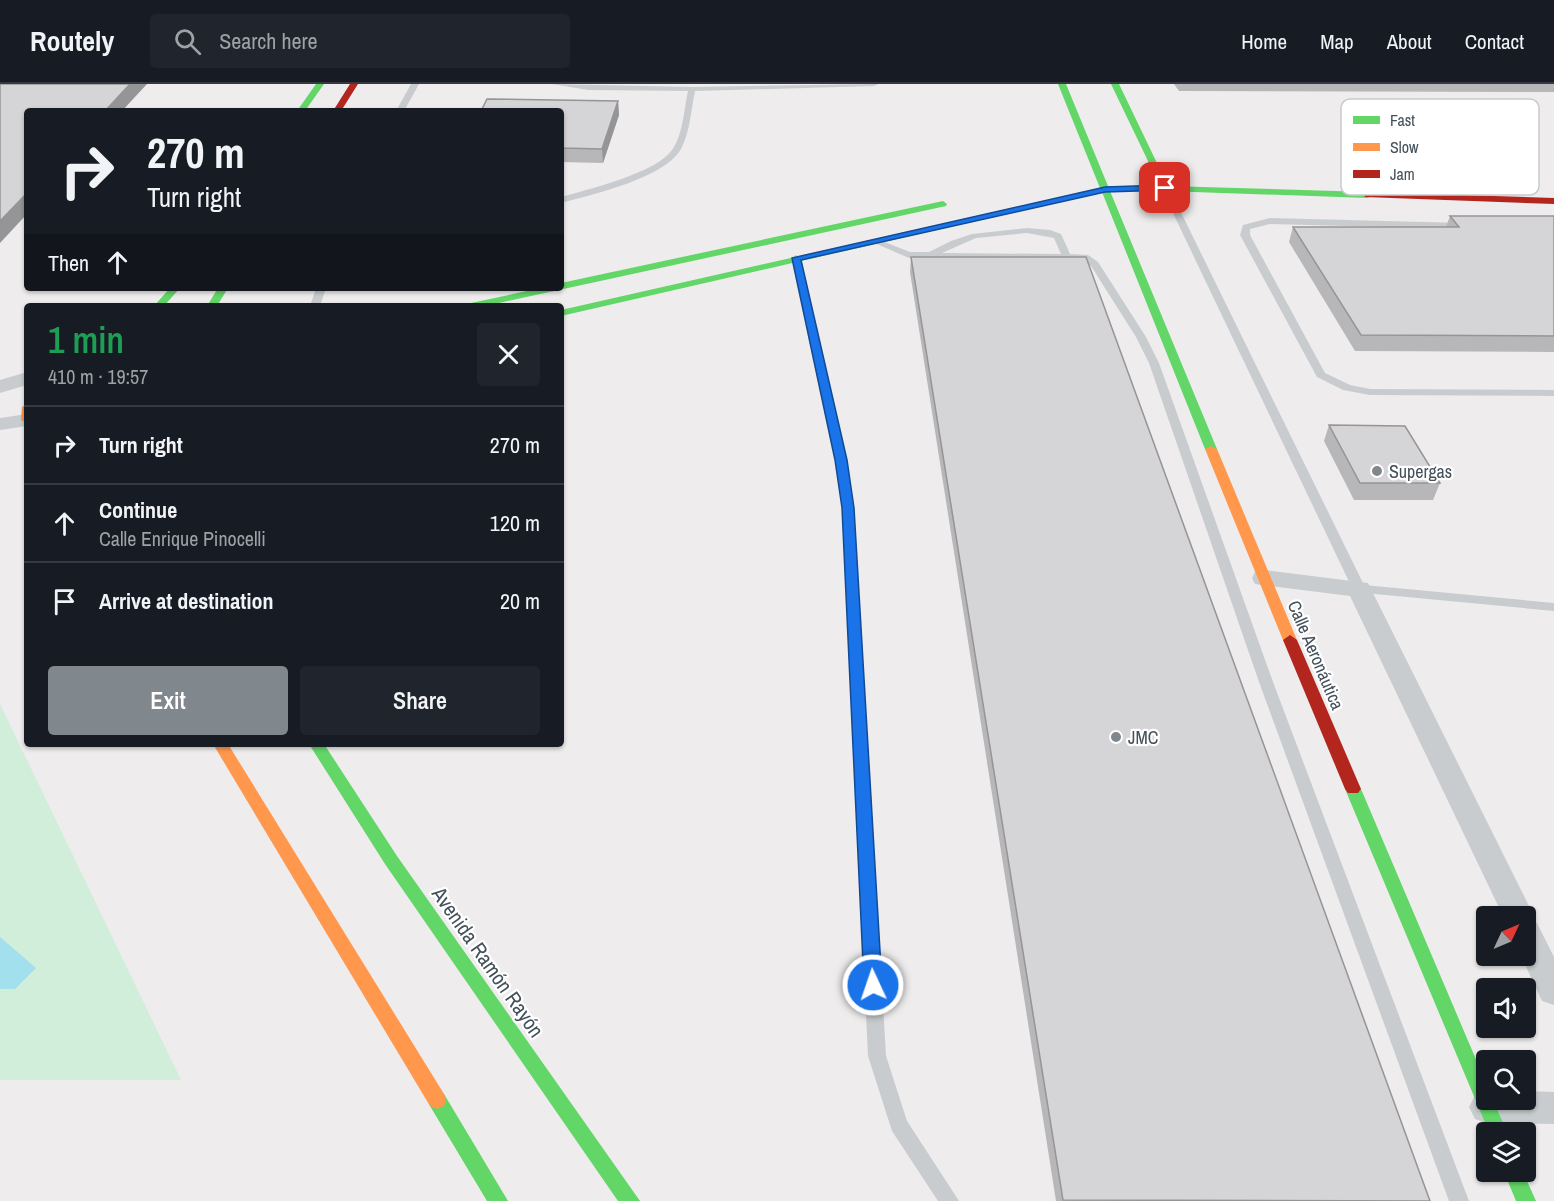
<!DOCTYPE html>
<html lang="en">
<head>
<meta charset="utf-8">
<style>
	:root { --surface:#171b24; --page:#20242c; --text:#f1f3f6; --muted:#9ea1a6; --line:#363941; --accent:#80878d }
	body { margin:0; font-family:"Archivo Narrow",sans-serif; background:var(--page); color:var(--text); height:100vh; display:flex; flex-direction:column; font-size:22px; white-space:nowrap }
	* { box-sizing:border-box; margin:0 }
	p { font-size:20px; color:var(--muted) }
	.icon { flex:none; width:33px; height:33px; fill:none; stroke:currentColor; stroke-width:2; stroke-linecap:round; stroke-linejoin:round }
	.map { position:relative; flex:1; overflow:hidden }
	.panel { position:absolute; left:24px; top:219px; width:540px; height:444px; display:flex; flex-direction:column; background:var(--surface); border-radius:6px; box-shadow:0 2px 4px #0004 }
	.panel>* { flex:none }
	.hud { position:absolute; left:24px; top:24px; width:540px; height:183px; border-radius:6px; box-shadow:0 2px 4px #0004; background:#171b24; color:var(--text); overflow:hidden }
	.needle { width:39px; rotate:46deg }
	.fabs { position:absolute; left:1476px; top:822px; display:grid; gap:12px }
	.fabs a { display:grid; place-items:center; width:60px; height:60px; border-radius:6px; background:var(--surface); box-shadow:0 2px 4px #0004; font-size:30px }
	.pin { position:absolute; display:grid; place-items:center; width:51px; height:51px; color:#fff; margin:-26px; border-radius:12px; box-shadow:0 3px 9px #0006 }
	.me { position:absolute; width:66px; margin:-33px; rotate:357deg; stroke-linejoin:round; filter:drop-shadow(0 0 4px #0008) }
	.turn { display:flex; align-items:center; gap:21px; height:126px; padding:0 24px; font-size:27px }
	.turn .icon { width:78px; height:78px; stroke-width:2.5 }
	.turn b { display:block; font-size:42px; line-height:51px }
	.then { display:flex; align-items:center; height:57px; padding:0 24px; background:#0003; gap:12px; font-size:22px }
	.round { display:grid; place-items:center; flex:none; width:63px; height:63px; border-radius:6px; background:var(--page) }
	.headline { display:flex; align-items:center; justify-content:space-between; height:102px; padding:0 24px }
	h1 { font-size:36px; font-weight:600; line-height:45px; color:#1e9e55 }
	.action { display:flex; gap:12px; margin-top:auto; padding:12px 24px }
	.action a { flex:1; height:69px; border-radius:6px; background:var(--accent); color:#fff; font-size:24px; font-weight:600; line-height:69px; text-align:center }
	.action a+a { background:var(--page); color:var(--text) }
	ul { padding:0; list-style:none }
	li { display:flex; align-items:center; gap:18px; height:78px; padding:0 24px; border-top:2px solid var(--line) }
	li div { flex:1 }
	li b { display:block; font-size:22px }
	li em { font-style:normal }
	header { display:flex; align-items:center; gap:36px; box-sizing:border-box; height:84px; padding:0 30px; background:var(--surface); border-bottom:2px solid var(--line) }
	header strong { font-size:28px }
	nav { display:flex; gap:33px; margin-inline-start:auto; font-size:21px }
	.search { width:420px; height:54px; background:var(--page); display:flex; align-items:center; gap:15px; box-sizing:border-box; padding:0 21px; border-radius:6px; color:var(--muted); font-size:22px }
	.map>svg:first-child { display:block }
	.green { fill:#d0eeda }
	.water { fill:#a2e0ee }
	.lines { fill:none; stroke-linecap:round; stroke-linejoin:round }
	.lane { fill:#c9ccce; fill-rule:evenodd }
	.street { fill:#c9ccce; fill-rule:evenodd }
	.fast { fill:#63d668; fill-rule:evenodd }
	.slow { fill:#ff974d; fill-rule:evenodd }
	.jam { fill:#b3261e; fill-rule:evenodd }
	.wall { fill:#b7b6b9 }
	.shaded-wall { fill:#959496 }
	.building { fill:#d5d4d7; stroke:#959496; stroke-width:1.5 }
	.route { fill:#1a73e8; stroke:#114b97; stroke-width:1.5 }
	.poi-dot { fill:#80878d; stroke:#fff; stroke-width:2 }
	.labels { text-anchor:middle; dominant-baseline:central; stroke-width:4.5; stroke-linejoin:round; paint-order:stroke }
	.poi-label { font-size:18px; fill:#44505a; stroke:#fff; text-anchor:start }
	.street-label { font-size:18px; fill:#44505a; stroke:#fff }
	.near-street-label { font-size:21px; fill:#44505a; stroke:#fff }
	.key { fill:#fff; stroke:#c7cace; stroke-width:1.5 }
	.key-label { font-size:16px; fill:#44505a }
</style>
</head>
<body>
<header>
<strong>Routely</strong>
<div class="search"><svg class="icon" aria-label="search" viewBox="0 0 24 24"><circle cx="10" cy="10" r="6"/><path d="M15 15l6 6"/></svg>Search here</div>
<nav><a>Home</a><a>Map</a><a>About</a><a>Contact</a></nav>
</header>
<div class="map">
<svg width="1554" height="1117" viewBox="0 0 1554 1117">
	<rect width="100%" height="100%" fill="#eeeced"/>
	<path class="green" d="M0,620L181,996H0Z"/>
	<path class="water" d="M0,853L36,884L15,905H0Z"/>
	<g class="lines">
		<path class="lane" d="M411,0H419L404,27H396Z
			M552,0L692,3L878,0L874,2L695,7C691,26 690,48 681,65C665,94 591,111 561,119V113C589,105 656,89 672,66C683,51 684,25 688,7L588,6Z
			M1165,101L1169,104L1364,501L1554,519V527L1354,508L1161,104Z
			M1270,134L1463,139L1467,142L1463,145L1270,140L1250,145V151L1325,289L1350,301L1370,305L1554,306V312L1370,311L1343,306L1317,293L1240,151L1243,141Z
			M1027,144L1050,146L1061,150L1070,170L1088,171L1098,178L1146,253L1159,279L1273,598L1469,1117H1449L1259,598L1149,279L1136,253L1091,182L1083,176L909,174L872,158L877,155L910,168H929L951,157L972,150ZM1027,149L1054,154L1061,170L942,169L976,154Z
			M796,171L801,174L847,376L854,424L886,972L907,1037L959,1117H938L892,1047L868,972L842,424L835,376L791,174Z
			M316,204H326L320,222H310Z"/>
		<path class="street" d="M27,288V301L0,309V296Z
			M27,330V342L0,346V334Z
			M1264,486L1368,499L1534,832L1531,837L1537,839L1554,873V921L1542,917L1521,872H1526V832H1503L1350,512L1255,500L1252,494L1255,488Z
			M1486,1007V1016H1526V1007L1554,1008V1040L1487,1039L1475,1035L1469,1023L1475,1011Z"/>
		<path class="fast" d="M316,0H324L305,27H297Z
			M1058,0H1066L1108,102H1160L1111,0H1119L1168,102L1368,108L1372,111L1368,114L1165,107H1110L1217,365L1215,367H1207L1205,365L1102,108L561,232V226L1100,104Z
			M943,117L947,120L946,122L485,222H466L471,219L541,204H561V199Z
			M170,204H180L164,222H154Z
			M218,204H228L217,222H207Z
			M309,660H324L397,772L640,1117H618L385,780Z
			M1353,699L1358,701L1361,705L1486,999V1016H1493L1507,1048H1489L1345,705L1348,701Z
			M437,1007L444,1010L508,1117H487L430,1022L428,1016L430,1010Z
			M1504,1088H1523L1536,1117H1516Z"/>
		<path class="slow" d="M27,320V339L21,336L22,323Z
			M1211,362L1217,365L1297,556L1295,559H1285L1283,556L1205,365Z
			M213,660H228L444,1010L446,1016L444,1022L437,1025L430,1022Z"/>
		<path class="jam" d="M350,0H358L341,27H333Z
			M1368,108L1554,114V120L1365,113L1364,111Z
			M1290,551L1297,556L1361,705L1358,709H1348L1345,705L1283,556Z"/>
	</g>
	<path class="wall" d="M1174,0H1554V8L1179,7Z
		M618,17L619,31L603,79L561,78V27Z
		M1450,132H1554V268L1355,267L1289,158L1293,143H1446Z
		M911,173L1430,1117H1056L910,188Z
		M1329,341L1440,399L1433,416H1354L1324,357Z"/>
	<path class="shaded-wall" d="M130,0H147L122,27H105Z
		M618,17L619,31L603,79L602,65Z
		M27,109V130L0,159V137Z"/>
	<path class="building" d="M0,0H130L105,27H27V109L0,137Z
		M487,15L618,17L602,65L561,64V27H481Z
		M1450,132H1554V252L1361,251L1293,143H1459Z
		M911,173H1086L1430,1117L1063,1116Z
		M1329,341L1405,342L1440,399H1360Z"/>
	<path class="route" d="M1165,101L1168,106L1105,108L801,176L847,376L854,424L882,901L879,906L873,908L867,906L864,901L842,424L835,376L792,174L1105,103Z"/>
	<g class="poi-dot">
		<circle cx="1377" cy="387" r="6"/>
		<circle cx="1116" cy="653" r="6"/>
	</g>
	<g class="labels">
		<g class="poi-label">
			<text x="1389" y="387">Supergas</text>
			<text x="1128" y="653">JMC</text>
		</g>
		<g class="street-label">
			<text transform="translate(1316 571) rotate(67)">Calle Aeronáutica</text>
		</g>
		<g class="near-street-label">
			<text transform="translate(488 878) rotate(55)">Avenida Ramón Rayón</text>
		</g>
	</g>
	<rect x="1341" y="15" width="198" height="96" rx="9" class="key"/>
	<rect x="1353" y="32" width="27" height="8" fill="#63d668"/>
	<rect x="1353" y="59" width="27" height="8" fill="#ff974d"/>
	<rect x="1353" y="86" width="27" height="8" fill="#b3261e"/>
	<g class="key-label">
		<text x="1390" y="42">Fast</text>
		<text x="1390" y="69">Slow</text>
		<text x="1390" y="96">Jam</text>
	</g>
</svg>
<div class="fabs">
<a><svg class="needle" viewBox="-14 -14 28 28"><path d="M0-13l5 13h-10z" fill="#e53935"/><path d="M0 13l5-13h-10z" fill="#9ea1a6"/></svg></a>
<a><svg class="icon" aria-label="sound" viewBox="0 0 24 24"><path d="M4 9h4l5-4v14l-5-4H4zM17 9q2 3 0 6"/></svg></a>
<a><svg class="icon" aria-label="search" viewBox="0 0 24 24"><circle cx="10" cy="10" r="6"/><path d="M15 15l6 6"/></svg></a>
<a><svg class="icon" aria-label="layers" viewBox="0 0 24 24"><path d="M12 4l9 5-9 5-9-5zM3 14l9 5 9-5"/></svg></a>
</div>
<div class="pin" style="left:1165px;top:104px;background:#d93025"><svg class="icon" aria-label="arrive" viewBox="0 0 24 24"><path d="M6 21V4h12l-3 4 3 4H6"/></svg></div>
<svg class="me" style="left:873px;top:901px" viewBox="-20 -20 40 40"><circle r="17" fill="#1a73e8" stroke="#fff" stroke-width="3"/><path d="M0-11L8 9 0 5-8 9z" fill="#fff"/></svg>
<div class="hud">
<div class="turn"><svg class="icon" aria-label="right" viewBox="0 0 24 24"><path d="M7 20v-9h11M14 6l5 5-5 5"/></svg><div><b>270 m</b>Turn right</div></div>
<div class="then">Then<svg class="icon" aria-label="ahead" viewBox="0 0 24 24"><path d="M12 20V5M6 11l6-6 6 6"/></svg></div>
</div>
<section class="panel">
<div class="headline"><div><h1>1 min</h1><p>410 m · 19:57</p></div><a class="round"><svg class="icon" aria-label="close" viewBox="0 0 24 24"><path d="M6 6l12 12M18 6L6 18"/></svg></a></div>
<ul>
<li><svg class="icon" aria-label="right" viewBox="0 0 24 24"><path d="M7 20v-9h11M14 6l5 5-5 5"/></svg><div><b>Turn right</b></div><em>270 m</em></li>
<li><svg class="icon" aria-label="ahead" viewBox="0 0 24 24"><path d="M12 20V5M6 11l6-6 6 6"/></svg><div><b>Continue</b><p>Calle Enrique Pinocelli</p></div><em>120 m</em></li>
<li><svg class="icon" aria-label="arrive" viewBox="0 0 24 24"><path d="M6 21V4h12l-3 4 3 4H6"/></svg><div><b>Arrive at destination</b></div><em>20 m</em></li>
</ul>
<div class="action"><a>Exit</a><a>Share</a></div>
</section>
</div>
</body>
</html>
